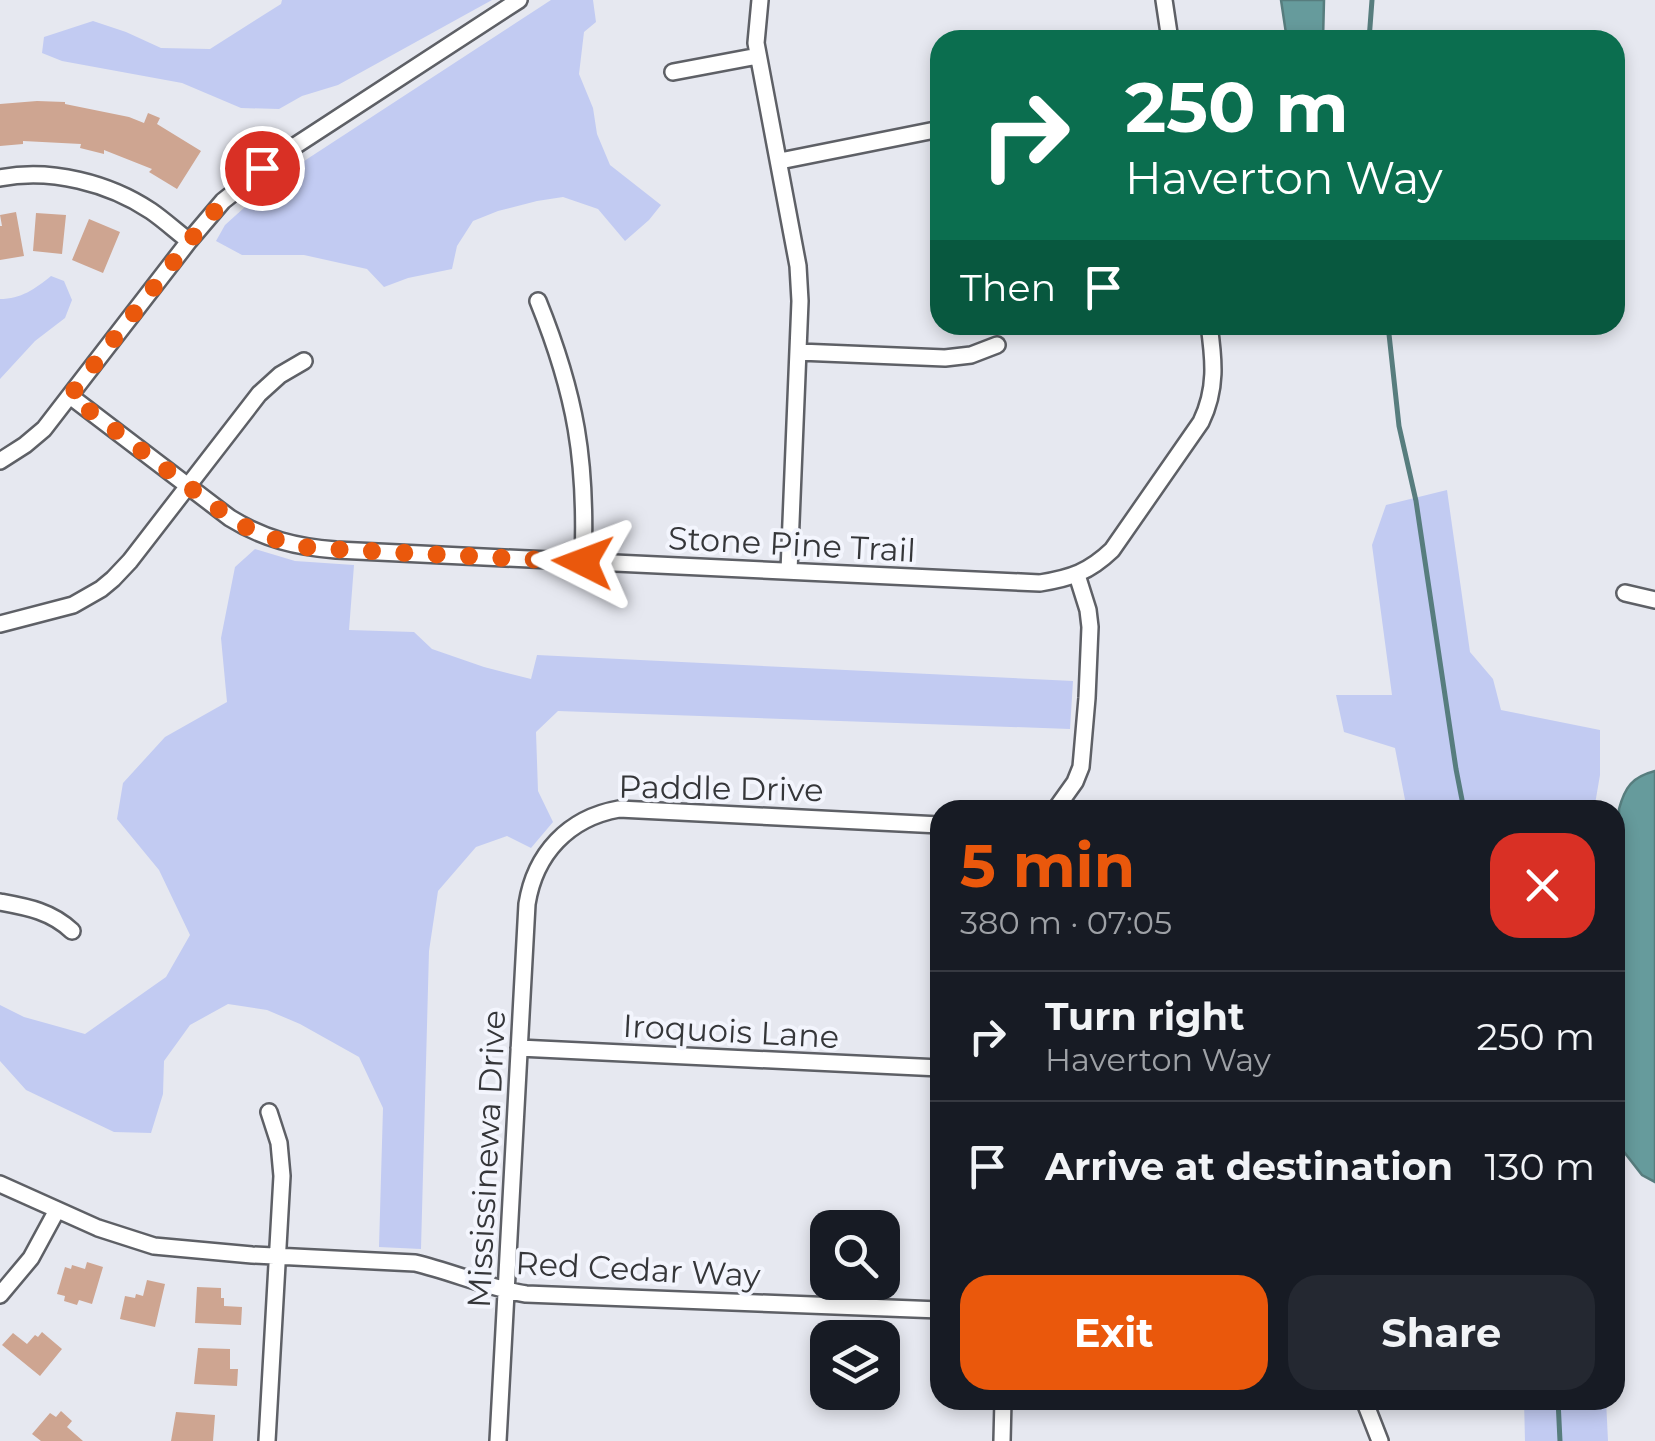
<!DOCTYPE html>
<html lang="en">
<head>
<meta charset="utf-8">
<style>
	:root { --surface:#171b24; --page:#242831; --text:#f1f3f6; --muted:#9ea1a6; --line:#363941; --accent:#ea580c }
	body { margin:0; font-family:Montserrat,sans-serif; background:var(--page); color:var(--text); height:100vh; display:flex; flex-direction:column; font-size:38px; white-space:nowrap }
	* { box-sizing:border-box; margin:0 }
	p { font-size:32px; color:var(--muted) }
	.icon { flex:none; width:55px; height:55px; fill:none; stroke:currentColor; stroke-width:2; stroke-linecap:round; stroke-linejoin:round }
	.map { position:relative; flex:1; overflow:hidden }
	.sheet { position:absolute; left:930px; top:800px; width:695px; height:610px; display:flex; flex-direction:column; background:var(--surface); border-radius:30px; box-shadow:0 5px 15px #0003 }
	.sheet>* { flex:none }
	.top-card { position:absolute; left:930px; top:30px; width:695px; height:305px; border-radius:30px; box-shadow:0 5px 15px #0003; background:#0b6e4f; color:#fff; overflow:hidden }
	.controls { position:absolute; left:810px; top:1210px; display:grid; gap:20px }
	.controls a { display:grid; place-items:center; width:90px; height:90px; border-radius:20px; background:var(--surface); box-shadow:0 5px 15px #0003; font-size:50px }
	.pin { position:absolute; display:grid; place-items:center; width:85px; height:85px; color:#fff; margin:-42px; border:5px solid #fff; border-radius:50%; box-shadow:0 2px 10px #0007 }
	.me { position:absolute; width:110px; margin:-55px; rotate:273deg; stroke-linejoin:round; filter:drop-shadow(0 0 8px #0008) }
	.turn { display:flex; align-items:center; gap:35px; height:210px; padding:0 30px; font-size:45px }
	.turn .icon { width:130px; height:130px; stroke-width:2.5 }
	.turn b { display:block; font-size:70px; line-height:85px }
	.then { display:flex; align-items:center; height:95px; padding:0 30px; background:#0003; gap:20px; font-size:38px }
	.round { display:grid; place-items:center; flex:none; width:105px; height:105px; border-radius:30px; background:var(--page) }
	.summary { display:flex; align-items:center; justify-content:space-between; height:170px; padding:0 30px }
	h1 { font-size:60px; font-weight:700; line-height:75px; color:var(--accent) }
	.action { display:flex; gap:20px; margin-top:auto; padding:20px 30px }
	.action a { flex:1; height:115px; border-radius:30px; background:var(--accent); color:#fff; font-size:40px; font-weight:700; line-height:115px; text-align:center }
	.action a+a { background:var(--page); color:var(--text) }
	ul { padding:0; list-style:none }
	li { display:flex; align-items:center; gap:30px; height:130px; padding:0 30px; border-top:2px solid var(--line) }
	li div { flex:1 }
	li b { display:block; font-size:38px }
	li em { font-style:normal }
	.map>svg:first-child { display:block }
	.green { fill:#c2cbf2 }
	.water { fill:#669b9c; stroke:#577d7e; stroke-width:2.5 }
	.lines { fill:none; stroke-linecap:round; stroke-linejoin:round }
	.stream { stroke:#577d7e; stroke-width:5 }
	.building { fill:#cea591 }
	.minor-casing { stroke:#5e6066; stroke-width:20 }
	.minor { stroke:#fff; stroke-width:15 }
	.route { stroke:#ea580c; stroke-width:18; stroke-dasharray:0 32.4 }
	.labels { text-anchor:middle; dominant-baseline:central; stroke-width:8; stroke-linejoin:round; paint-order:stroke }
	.street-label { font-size:32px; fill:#353639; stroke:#f3f5fd }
</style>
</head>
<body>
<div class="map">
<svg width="1655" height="1441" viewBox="0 0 1655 1441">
	<rect width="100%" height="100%" fill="#e6e8f0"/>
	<path class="green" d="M282,0H492L338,85L302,96L279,109L241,108L182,83L62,61L42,53L44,37L93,21L126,32L161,48L210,49L281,4Z
		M551,0H593L596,22L584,32L579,74L593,108L597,134L610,165L661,205L649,220L625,241L598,209L563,197L537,201L498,211L473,221L457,246L452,269L408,278L384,287L367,269L304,255H242L216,241L225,225L275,180Z
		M51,276L64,281L72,300L65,318L35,341L0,379V299C21,299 35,289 51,276Z
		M1447,490L1470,652L1493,679L1501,710L1600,730V775L1594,810H1407L1395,748L1344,732L1336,695H1392L1372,545L1386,505Z
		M255,549L295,561L354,565L349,630L414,632L432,649L484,667L531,679L537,655L1073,681L1070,729L558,711L536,732L538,791L553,822L531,848L507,836L476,847L438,891L429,951L421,1249L379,1247L383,1108L359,1057L300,1024L267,1010L228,1004L190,1025L164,1061L163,1094L151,1133L114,1132L26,1090L0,1061V1005L24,1017L85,1034L166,977L190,935L159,870L117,819L123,783L165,737L227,702L221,638L235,567Z
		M1524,1400H1606L1608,1441H1525Z"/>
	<path class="water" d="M1281,0H1324L1323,40H1287Z
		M1655,771V1182L1642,1175L1621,1148L1619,809C1625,787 1632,777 1655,771Z"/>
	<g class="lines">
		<path class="stream" d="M1369,40L1372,0
			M1388,325L1399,426L1416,501L1456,769L1464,810
			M1558,1400L1560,1441"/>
	</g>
	<path class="building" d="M37,101L65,102V104L129,117L144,123L148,113L160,118L157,124L201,151L177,189L149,172L152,169L104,150V154L80,148L81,144L23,141V144L0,146V104Z
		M16,212L24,256L0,260V226H2L0,215Z
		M36,213L66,215L62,254L33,251Z
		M89,219L120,232L103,273L72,260Z
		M87,1262L103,1267L92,1304L79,1300L77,1305L64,1301L65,1296L57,1294L65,1267L71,1269L72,1265L85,1269Z
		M147,1280L165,1284L155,1327L120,1319L125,1296L135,1298L136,1294L143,1296Z
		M197,1287L221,1288V1298H224V1306L242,1307L241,1325L195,1323Z
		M42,1332L62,1349L40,1376L2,1345L13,1333L27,1344L35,1335L38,1337Z
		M198,1348L230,1349V1369H238L237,1386L194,1384Z
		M61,1411L72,1421L67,1427L83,1441H41L32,1434L50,1413L56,1417Z
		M176,1412L215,1415L213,1441H171Z"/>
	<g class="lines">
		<defs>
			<path id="minor" d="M760,0L756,43L798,266L800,301L789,571
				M1164,0L1170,40
				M673,72L758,56
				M780,161L940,129
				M0,178C51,168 109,183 151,211C164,220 176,231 189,241
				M538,301C576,395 587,461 583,562
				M799,352L945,358L971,355L997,345
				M70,396L230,518C264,539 296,547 336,550L1040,583C1071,578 1089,572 1112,550L1201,422C1217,389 1214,360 1209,325
				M0,461L25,445L44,429L189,241L223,201L284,153L519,0
				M1625,593L1655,600
				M0,624L73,605L101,589L113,579L130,561L259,394L280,375L304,361
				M1055,810L1075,782L1081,767L1087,698L1090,627L1088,610L1077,575
				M0,902C27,907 51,911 72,931
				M519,1048L940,1068
				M0,1184L98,1228L154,1246L252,1255L415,1263C453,1272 488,1288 526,1294L940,1310
				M0,1295L31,1258L57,1210
				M1364,1400L1380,1441
				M267,1441L282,1176L279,1143L269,1112
				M498,1441L527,904C535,854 568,818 619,809L940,825
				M1002,1441L1003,1400"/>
		</defs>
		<use href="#minor" class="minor-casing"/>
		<use href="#minor" class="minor"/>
	</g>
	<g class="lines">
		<path class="route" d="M262,168L224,201L203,224L70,396L230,518C256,534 281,543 312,548L583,562"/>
	</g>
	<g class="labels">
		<g class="street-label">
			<text transform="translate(792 544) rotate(3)">Stone Pine Trail</text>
			<text transform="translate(721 788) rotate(1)">Paddle Drive</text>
			<text transform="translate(731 1031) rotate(3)">Iroquois Lane</text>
			<text transform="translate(486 1159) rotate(-87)">Mississinewa Drive</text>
			<text transform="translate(638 1269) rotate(3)">Red Cedar Way</text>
		</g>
	</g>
</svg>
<div class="controls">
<a><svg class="icon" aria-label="search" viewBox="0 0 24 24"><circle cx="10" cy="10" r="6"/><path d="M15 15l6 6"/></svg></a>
<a><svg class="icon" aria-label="layers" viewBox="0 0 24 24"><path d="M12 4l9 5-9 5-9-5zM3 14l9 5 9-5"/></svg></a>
</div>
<div class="pin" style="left:262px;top:168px;background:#d93025"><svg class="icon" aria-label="arrive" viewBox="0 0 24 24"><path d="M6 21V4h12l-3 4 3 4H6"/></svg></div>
<svg class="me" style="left:583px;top:562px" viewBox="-20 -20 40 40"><path d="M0-17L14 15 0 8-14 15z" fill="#ea580c" stroke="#fff" stroke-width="4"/></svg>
<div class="top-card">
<div class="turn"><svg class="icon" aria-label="right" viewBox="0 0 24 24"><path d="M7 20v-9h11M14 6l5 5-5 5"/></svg><div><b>250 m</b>Haverton Way</div></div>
<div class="then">Then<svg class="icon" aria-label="arrive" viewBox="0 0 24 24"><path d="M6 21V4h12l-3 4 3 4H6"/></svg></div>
</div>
<section class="sheet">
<div class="summary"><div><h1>5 min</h1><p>380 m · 07:05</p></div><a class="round" style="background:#d93025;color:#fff"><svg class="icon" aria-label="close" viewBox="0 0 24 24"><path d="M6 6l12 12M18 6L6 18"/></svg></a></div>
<ul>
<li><svg class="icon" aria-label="right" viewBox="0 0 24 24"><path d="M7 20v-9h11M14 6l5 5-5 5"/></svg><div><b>Turn right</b><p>Haverton Way</p></div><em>250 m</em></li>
<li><svg class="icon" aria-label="arrive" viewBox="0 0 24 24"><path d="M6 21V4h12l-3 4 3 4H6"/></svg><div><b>Arrive at destination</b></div><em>130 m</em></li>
</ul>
<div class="action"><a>Exit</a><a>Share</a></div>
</section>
</div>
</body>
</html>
